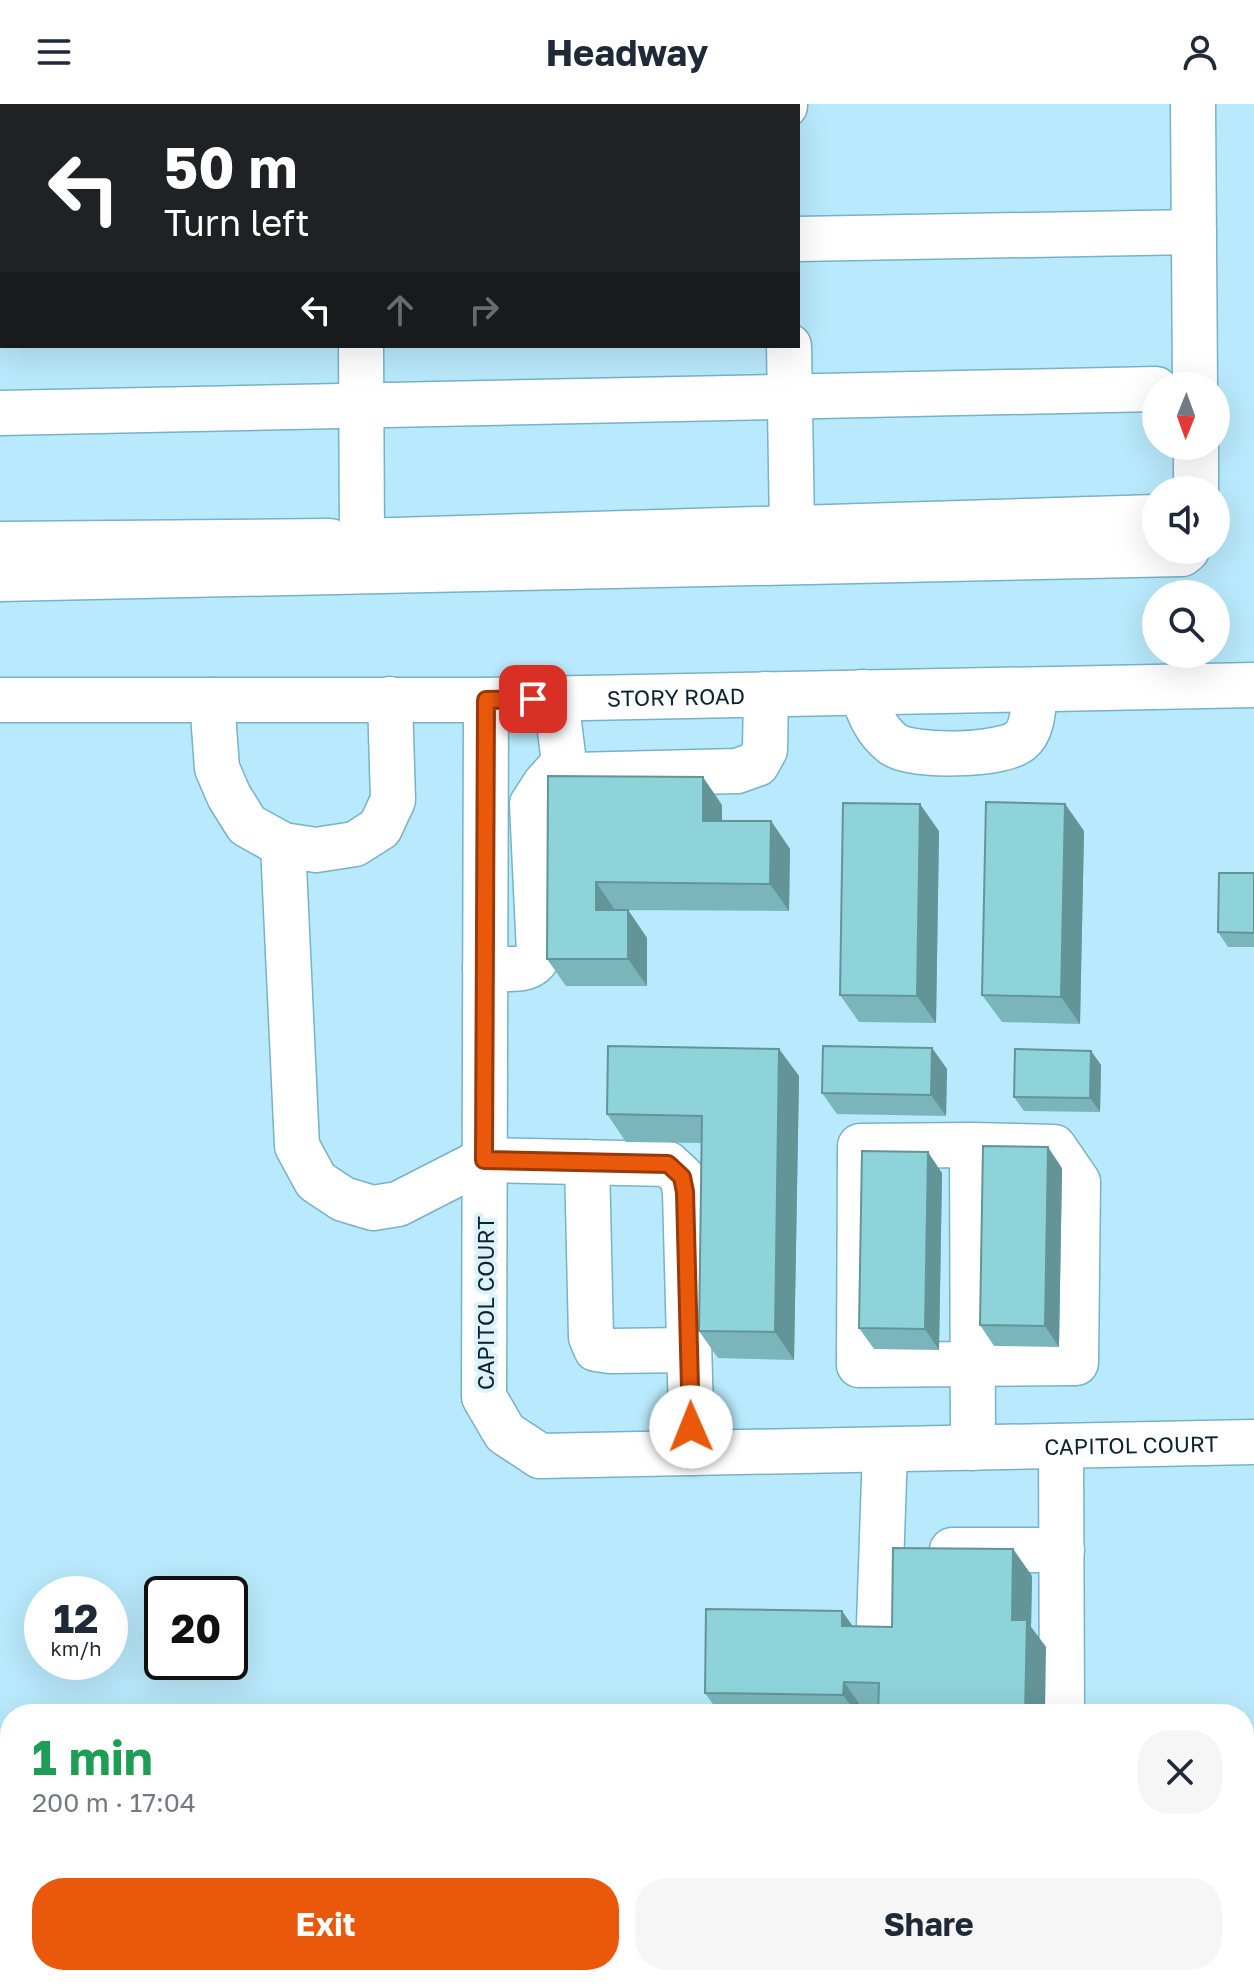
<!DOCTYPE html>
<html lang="en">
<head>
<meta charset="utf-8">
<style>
	:root { --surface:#fff; --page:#f6f6f7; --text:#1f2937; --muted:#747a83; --accent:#ea580c }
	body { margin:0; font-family:"Golos Text",sans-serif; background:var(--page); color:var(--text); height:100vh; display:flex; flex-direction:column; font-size:30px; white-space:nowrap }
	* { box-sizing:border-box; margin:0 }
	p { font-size:26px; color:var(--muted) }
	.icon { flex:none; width:44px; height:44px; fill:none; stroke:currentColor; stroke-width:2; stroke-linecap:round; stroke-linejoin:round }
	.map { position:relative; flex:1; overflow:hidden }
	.drawer { position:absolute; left:0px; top:1600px; width:1254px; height:282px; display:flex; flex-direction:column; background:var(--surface); border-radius:32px 32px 0 0; box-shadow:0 8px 32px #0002 }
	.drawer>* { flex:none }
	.top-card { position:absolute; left:0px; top:0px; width:800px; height:244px; box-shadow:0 8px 32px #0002; background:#202124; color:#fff; overflow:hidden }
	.needle { width:52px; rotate:181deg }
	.tools { position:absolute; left:1142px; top:268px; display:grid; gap:16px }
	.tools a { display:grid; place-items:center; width:88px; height:88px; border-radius:50%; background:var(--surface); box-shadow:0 8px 32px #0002; font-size:40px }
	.speed { position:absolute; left:24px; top:1472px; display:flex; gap:16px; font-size:40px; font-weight:700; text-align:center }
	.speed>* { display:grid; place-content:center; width:104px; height:104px; border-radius:50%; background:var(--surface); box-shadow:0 8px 32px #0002; line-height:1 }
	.speed small { font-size:20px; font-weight:400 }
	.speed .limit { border:4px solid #111; border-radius:12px; background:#fff; color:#111 }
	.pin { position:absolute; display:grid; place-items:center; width:68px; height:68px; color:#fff; margin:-34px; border-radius:16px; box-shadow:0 4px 12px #0006 }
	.me { position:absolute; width:88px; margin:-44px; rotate:359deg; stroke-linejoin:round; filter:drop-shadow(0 0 6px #0008) }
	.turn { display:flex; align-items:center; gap:28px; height:168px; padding:0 32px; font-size:36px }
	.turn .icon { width:104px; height:104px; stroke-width:2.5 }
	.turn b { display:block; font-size:56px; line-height:68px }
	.lanes { display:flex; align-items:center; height:76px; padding:0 32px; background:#0003; justify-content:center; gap:40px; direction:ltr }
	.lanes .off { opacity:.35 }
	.round { display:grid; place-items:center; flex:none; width:84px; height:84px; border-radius:32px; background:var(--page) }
	.head { display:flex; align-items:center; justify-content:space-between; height:136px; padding:0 32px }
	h1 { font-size:48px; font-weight:700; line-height:60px; color:#1e9e55 }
	.primary-button { display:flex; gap:16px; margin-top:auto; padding:16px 32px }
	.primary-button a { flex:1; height:92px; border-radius:32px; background:var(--accent); color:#fff; font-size:32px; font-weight:700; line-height:92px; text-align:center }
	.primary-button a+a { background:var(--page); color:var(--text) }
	header { display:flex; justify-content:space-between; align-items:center; height:104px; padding:0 32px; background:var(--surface); font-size:36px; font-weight:700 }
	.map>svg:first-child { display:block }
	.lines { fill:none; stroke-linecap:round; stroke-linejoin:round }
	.minor-casing { stroke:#77b2c8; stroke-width:47 }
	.minor { stroke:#fff; stroke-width:44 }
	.wall { fill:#7ab5bb }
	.shaded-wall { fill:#639498 }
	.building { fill:#8ed3d9; stroke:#639498; stroke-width:2 }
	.route-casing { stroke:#983908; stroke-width:20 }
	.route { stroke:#ea580c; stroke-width:14 }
	.labels { text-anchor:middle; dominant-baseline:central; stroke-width:8; stroke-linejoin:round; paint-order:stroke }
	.street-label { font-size:22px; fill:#0b242c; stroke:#dbf2fb }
</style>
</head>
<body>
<header><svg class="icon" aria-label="menu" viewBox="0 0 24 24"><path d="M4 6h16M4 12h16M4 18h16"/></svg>Headway<svg class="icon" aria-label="person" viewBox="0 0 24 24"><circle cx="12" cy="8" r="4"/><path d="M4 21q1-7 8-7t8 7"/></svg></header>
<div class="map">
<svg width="1254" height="1881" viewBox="0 0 1254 1881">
	<rect width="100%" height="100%" fill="#b9e9fc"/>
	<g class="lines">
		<defs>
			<g id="minor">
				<path d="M360,0V2"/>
				<path d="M785,0V2"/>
				<path d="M1193,0L1195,282"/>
				<path d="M798,135L1194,128"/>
				<path d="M0,148H2"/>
				<path d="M361,242L362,437L1156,413"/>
				<path d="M789,242L792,424"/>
				<path d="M0,309L1156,285"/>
				<path d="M1196,342V386"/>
				<path d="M0,440L330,437"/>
				<path d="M0,475L1182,450L1187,446"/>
				<path d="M862,588C868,608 876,627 893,640C913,654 1000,652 1020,637C1034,626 1033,602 1035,586"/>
				<path d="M556,594L564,659L574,671L737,667L757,660L765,646L766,590"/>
				<path id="s1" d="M0,596H486L1254,581"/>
				<path d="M212,596L217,664L229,692L247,721L283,741L316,746L355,740L380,724L393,696L390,595"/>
				<path id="s2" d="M486,596L484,1293L505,1329L540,1352L1254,1338"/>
				<path d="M283,741L297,1042L316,1077L343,1095L373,1104L398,1100L484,1056L668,1060L682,1073L685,1088L692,1349"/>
				<path d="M485,864C504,864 534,871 539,849L532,700L545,680L564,659"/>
				<path d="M972,1041L1054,1043L1078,1078L1076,1259L859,1261L860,1042L972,1041L973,1344"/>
				<path d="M587,1058L591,1233L596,1245L610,1247L689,1246"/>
				<path d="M1061,1342L1062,1610"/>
				<path d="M952,1446H1062"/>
				<path d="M878,1549L885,1346"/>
			</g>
		</defs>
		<use href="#minor" class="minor-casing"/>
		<use href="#minor" class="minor"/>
	</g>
	<path class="wall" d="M548,672L722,701V717H771L790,745L789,807L615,806H628L647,834V882H566L547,855Z
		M1065,700L1084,727L1080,920L1002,918L982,891Z
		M939,727L936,919L859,918L840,891Z
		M1254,769V843H1228L1218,828Z
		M932,944L947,965L946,1012L837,1010L822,989Z
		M779,945L799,972L794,1256L718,1254L699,1227L701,1039L626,1038L607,1010Z
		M1091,947L1101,961L1100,1008L1024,1007L1014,993Z
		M1062,1064L1059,1243L994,1242L980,1221Z
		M942,1069L939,1246L874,1245L859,1224Z
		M1013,1445L1032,1472L1031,1523L1046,1543L878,1606L863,1605V1610H720L705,1589L842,1507L852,1522L892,1523Z"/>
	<path class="shaded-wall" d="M703,673L722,701V744L703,717Z
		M920,700L939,727L936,919L917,892Z
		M1065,700L1084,727L1080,920L1061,893Z
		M771,717L790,745L789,807L770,780Z
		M596,778L615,806H596Z
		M628,806L647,834V882L628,855Z
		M932,944L947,965L946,1012L931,991Z
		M779,945L799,972L794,1256L775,1228Z
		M1091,947L1101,961L1100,1008L1090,994Z
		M1048,1043L1062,1064L1059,1243L1045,1222Z
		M928,1048L942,1069L939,1246L925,1225Z
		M1013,1445L1032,1472L1031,1523L1046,1543L1045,1610H1025L1012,1516Z
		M842,1507L861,1534L842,1522Z
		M844,1578L863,1605V1610H857L843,1591Z"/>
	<path class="building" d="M548,672L703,673V717H771L770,780L596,778V806H628V855H547Z
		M986,698L1065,700L1061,893L982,891Z
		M843,699L920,700L917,892L840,891Z
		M1219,769H1254V829L1218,828Z
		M608,942L779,945L775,1228L699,1227L702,1012L607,1010Z
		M823,942L932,944L931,991L822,989Z
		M1015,945L1091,947L1090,994L1014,993Z
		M983,1042L1048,1043L1045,1222L980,1221Z
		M862,1047L928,1048L925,1225L859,1224Z
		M893,1444L1013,1445L1012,1516H1027L1025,1610H878L879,1579L844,1578L843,1591L705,1589L706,1505L842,1507V1522L892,1523Z"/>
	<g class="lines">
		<defs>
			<path id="route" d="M533,595L486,596L484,1056L668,1060L682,1073L685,1088L691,1323"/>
		</defs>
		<use href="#route" class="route-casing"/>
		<use href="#route" class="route"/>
	</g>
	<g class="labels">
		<g class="street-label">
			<text stroke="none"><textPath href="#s1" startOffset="676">STORY ROAD</textPath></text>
			<text transform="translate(485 1199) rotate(-90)">CAPITOL COURT</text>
			<text stroke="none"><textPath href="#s2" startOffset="1372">CAPITOL COURT</textPath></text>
		</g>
	</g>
</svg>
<div class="tools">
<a><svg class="needle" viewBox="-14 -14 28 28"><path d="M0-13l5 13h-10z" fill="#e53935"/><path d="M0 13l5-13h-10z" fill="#747a83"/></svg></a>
<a><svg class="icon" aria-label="sound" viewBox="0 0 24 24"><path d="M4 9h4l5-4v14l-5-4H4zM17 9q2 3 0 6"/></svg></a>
<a><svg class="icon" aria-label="search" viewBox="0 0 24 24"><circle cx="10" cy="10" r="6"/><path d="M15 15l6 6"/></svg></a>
</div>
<div class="speed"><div>12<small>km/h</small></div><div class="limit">20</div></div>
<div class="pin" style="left:533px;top:595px;background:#d93025"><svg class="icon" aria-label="arrive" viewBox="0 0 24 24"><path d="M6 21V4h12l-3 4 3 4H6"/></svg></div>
<svg class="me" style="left:691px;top:1323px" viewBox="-20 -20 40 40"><circle r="19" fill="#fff"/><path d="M0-13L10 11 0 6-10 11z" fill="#ea580c"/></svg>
<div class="top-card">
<div class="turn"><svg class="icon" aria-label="left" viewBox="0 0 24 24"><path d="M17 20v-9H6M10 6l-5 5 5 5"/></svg><div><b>50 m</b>Turn left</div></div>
<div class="lanes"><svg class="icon" aria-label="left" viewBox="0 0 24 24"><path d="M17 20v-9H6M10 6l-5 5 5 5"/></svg><svg class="icon off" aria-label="ahead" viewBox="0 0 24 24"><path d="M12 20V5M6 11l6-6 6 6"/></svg><svg class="icon off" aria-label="right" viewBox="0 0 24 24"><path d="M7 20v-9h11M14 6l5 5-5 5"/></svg></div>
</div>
<section class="drawer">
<div class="head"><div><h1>1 min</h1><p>200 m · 17:04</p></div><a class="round"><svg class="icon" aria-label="close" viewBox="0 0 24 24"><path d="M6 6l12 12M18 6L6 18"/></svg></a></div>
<div class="primary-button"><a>Exit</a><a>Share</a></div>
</section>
</div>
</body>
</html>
